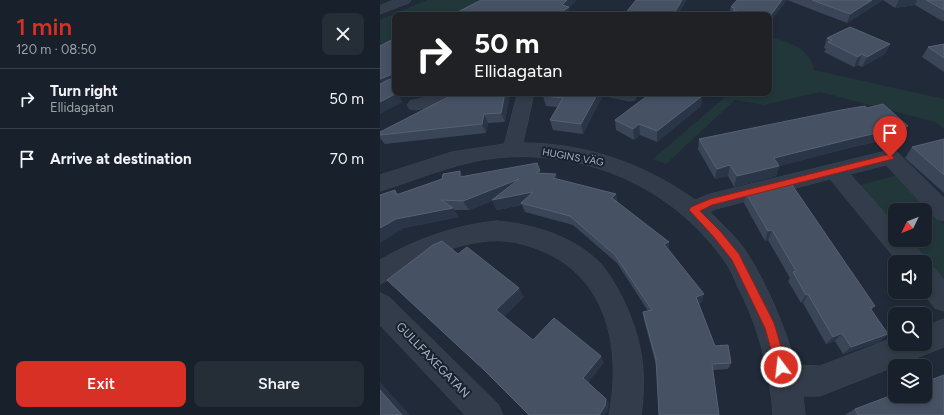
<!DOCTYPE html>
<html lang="en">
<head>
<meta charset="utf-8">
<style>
	:root { --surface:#18202b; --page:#252d37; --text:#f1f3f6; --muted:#9fa3a9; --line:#363e47; --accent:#d93025 }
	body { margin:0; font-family:Figtree,sans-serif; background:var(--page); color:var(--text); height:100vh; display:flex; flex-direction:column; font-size:15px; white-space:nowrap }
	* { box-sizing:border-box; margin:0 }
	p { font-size:13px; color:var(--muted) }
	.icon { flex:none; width:22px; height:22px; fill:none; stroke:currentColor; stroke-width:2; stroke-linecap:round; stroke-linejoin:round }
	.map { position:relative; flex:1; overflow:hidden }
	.drawer { display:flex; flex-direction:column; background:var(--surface); width:380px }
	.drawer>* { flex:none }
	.hud { position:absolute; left:12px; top:12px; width:380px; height:84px; border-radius:8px; box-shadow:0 2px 6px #0003,0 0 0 1px var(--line); background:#202124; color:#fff; overflow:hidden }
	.needle { width:26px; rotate:227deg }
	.tools { position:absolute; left:508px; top:203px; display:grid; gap:8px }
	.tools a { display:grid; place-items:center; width:44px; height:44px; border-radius:8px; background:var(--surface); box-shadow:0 2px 6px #0003,0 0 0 1px var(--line); font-size:20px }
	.pin { position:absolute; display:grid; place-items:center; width:34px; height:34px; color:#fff; margin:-41px -17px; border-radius:50% 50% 50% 0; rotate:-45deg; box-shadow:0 0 4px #0007 }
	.pin .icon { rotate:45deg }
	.me { position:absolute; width:44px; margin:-22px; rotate:345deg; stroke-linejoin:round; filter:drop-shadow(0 0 3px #0008) }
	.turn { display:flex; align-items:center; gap:14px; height:84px; padding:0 16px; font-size:18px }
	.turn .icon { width:52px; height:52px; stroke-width:2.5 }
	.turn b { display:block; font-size:28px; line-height:34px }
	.round { display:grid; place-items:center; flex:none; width:42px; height:42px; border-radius:8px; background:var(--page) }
	.overview { display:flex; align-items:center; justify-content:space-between; height:68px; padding:0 16px }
	h1 { font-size:24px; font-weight:600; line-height:30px; color:var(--accent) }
	.cta { display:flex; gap:8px; margin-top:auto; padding:8px 16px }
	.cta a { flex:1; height:46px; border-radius:8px; background:var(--accent); color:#fff; font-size:16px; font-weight:600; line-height:46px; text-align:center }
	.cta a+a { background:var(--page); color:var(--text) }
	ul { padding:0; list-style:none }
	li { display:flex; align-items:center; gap:12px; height:60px; padding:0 16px; border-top:1px solid var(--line) }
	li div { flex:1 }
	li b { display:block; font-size:15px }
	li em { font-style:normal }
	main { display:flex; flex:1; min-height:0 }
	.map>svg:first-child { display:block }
	.green { fill:#22373a }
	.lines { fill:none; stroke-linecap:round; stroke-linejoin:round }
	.minor-casing { stroke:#3d4553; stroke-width:1 }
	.minor { fill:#333c4a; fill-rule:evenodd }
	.wall { fill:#3a4558 }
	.shaded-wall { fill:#2a3547 }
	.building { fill:#465264; stroke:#566173 }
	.route { fill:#d93025; stroke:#8d1f18 }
	.labels { text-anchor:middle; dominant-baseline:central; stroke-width:4; stroke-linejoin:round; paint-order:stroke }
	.street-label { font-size:10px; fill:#aeb6c6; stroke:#19212e }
	.near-street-label { font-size:12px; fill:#aeb6c6; stroke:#19212e }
</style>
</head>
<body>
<main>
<section class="drawer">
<div class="overview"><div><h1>1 min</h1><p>120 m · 08:50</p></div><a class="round"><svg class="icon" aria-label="close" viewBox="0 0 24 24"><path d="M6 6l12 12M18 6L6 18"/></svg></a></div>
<ul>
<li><svg class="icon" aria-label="right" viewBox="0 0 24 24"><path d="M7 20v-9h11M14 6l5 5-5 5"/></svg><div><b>Turn right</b><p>Ellidagatan</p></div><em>50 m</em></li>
<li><svg class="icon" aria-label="arrive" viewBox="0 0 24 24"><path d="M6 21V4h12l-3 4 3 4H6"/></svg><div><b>Arrive at destination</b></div><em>70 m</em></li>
</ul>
<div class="cta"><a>Exit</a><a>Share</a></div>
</section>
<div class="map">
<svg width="564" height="415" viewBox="0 0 564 415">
	<rect width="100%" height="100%" fill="#202a39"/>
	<path class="green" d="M47,0H110L80,15H15V46L0,52V20Z
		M389,37C407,41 431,48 434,70L564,99V129L555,122L440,92L384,105L355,100L286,164L273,159L345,97L336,93H389Z
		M517,175L564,224V288L545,266V262L523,240H545V210H515V231L476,186Z"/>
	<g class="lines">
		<defs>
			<path id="minor" d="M14,0H31L29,3L0,14V6Z
				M66,93H96L94,97L36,110L30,109L27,105L30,101Z
				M138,93H154L143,143C205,143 265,164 315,200L330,194L510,150L517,152L564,198V221L556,218L506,165L470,174L515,225V240H529L542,254L545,262V263L518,262L450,179L336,209L330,212C342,224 355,236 365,250C388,285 404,326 416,365L440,366L515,337V344H545V326L564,319V347L440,396H423L425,415H393C390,370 378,325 357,285C354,278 351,270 346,263C297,192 215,152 128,157C83,159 43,178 0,191V175L72,152L124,144Z
				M228,93H255L257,96L255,100L249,101L230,97Z
				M117,221C152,224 192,236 218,261C229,272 236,286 243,299C262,339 267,372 261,415H229C241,353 230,283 167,253C145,243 124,238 100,242C78,245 57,253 37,264C25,271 13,279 0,284V260C36,239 76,225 117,221Z
				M545,265L554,268L564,280V311L555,308L542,292H545Z
				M0,293L9,297L118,404L123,415H85L0,325Z"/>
		</defs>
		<use href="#minor" class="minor-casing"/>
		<use href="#minor" class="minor"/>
	</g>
	<path class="wall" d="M357,0H503L467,23L407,0L389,23V15H349L351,7Z
		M503,0H564V21H562L535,5L515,8Z
		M447,38L510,44L505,54L482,67L478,65L474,67L444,52L446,49L444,48Z
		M564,44V72L542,57L548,47Z
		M76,93H130L125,122L108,123L106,133L5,144L0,138V132Z
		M165,93H224L203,134L173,130L170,120L178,107L166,106L163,96Z
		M322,96L321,106L277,142L260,135L254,140L236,130L235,120Z
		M521,136L469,148L399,166L396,176L354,187L348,176L335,179L318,149L319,139Z
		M564,139V193L525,158L532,147Z
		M161,173L177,179L236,194L237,202L289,250L322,302L318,304L335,346L351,363L348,369L333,370L276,365L264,320L263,312L268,311L237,263L193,225L145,212L142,205L117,210L112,201L89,210H74L79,217L24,228L15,190L18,194L62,179L83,176Z
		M366,193L495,306L491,310L508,334L499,342L463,354L455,341L446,344L423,303H421L408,281L410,278L388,240L385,241L364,203Z
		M475,409L564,415H466V414Z"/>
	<path class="shaded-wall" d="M187,0H197L189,8L190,15H177L182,5Z
		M302,0H307L298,15H293Z
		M402,0H407L389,23L390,16Z
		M492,0H503L467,23L470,14Z
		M519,0H537L535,5L515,8Z
		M510,44L505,54L482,67L487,57Z
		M482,54L478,65L474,67L478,57Z
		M15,73V84H14L15,87V89L0,90V79Z
		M17,93H18L23,102L0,114V102Z
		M125,93H130L125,122L121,113Z
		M218,93H224L203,134L201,124Z
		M322,96L321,106L277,142V131Z
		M104,114L108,123L106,133L102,124Z
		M259,124L260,135L254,140L253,129Z
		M528,126L521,136L469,148L399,166L396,176L354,187L357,176L394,158L475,138Z
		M350,165L348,176L335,179L337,169Z
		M80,171L86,181L80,177Z
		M176,174L179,183L173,178Z
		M139,179L153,192L141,203L142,205L117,210L112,201L89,210L83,201Z
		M236,194L237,204L232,198Z
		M73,208L79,217L24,228L0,243V228L16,219Z
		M392,230L388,240L385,241L388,231Z
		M289,242V250L284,244Z
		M139,288L144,297L123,318L116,310Z
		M324,294L322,302L314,305L316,297Z
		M428,294L423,303H421L426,295Z
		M462,333L455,341L446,344L453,337Z
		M508,334L499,342L463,354L471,347Z
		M221,356L224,363L207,384L203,378Z
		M0,382L30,415H22L0,390Z
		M226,399L229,404L228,411L225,415H219Z"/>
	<path class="building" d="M101,0H187L182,5L189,7L177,15H72Z
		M256,0H302L293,15H244Z
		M357,0H402L390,16L389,15H374L353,10L355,8L351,7Z
		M432,0H492L470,14Z
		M546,0H564V10Z
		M470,27L510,44L487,57L482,54L478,57L448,42L452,40L447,38Z
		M15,38V73L0,79V46Z
		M564,44V58L548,47Z
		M10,79L15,89V93H17L0,102V84Z
		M76,93H125L121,113L104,114L102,124L0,135V132Z
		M165,93H218L201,124L170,120L183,98L163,96Z
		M271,93H315L322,96L277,131L259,124L253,129L235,120Z
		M503,104L528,126L475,138L394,158L399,166L357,176L350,165L337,169L319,139L461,110L485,106L487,108Z
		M564,139V175L532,147Z
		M157,163L160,171L156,173L176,174L173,178L236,194L232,198L289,242L284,244L324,294L316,297L335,346L348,345L351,363L332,364L339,415H279L276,359L263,312L272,310L235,255L190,216L141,203L153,192L112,200L139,179L83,201L61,200L73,208L16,219L0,228V195L15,190L16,195L62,179L63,174L80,171V177Z
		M410,182L495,306L490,308L508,334L471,347L462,333L453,337L428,294L426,295L413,272L416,271L392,230L388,231L366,193Z
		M62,241L78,254L87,247L139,288L116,310L153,340L174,318L221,356L203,378L226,399L225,406L219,415H149L104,370L7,280L53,245Z
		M564,375V415H478L475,409L515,394V396H545V382Z
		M0,390L22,415H0Z"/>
	<path class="route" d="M510,154L514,157L513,159L332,205L320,211L340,231L359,254L394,323L407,367L406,371L401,373L397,371L385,328L352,260L333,236L309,210L311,207L330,199Z"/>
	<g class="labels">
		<g class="street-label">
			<text transform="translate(193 157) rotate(10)">HUGINS VÄG</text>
		</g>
		<g class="near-street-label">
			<text transform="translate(53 360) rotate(46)">GULLFAXEGATAN</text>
		</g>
	</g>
</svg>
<div class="tools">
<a><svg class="needle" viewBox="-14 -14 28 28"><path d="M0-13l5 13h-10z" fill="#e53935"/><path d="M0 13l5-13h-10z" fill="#9fa3a9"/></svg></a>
<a><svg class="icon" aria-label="sound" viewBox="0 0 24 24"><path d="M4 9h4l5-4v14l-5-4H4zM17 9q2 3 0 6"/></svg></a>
<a><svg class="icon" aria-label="search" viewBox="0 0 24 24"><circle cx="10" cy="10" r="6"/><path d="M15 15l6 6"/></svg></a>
<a><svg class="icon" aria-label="layers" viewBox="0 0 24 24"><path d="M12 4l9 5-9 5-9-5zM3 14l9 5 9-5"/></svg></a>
</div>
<div class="pin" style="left:510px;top:157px;background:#d93025"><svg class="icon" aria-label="arrive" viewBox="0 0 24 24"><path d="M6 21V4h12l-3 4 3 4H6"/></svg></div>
<svg class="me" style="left:401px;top:367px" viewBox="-20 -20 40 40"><circle r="17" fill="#d93025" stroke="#fff" stroke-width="3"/><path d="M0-11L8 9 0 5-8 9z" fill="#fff"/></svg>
<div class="hud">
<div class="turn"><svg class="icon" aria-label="right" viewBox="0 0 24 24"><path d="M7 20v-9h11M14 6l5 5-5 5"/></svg><div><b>50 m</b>Ellidagatan</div></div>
</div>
</div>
</main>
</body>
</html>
